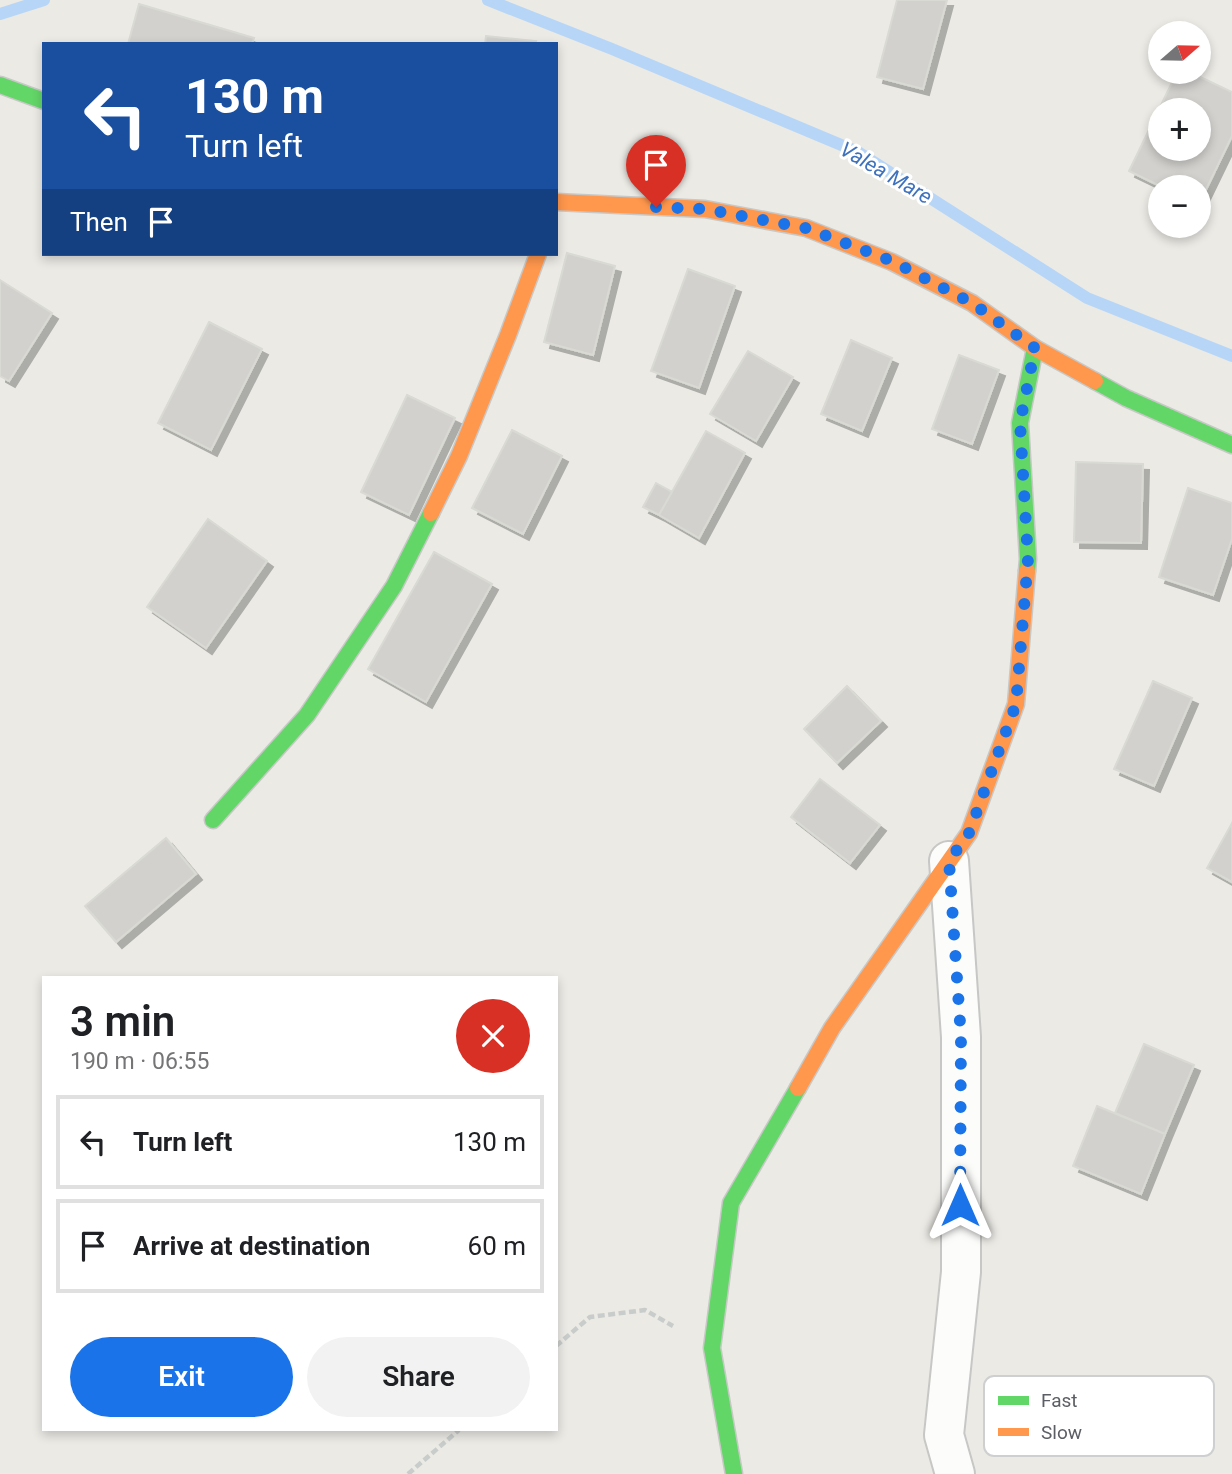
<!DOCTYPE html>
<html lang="en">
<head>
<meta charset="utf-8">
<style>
	:root { --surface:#fff; --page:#f2f2f2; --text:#202124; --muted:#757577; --line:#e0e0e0; --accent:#1a73e8 }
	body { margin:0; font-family:Roboto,sans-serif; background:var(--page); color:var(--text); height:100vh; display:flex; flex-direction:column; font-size:26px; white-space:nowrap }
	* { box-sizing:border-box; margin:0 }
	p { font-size:23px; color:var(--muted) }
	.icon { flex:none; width:38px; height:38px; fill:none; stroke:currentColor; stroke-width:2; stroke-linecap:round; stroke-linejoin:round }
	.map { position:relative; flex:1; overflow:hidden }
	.drawer { position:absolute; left:42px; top:976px; width:516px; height:455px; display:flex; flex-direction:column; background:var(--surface); border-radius:0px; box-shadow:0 4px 10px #0003 }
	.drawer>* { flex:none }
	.banner { position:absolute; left:42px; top:42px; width:516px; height:214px; border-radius:0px; box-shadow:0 4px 10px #0003; background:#1a4fa0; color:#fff; overflow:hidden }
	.needle { width:46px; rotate:70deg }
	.tools { position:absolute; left:1148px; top:21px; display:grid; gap:14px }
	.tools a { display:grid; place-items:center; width:63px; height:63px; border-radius:50%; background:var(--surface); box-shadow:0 4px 10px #0003; font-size:35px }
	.pin { position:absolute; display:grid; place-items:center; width:60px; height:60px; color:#fff; margin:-72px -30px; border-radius:50% 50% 50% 0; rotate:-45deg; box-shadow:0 0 7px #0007 }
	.pin .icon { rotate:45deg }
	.me { position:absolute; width:77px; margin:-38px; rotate:0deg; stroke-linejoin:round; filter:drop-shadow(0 0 5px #0008) }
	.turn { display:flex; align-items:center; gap:24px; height:147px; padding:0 28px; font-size:32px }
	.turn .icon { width:91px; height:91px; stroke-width:2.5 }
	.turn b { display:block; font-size:49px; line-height:60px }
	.then { display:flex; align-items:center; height:66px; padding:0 28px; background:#0003; gap:14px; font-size:26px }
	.round { display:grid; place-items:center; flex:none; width:74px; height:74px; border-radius:37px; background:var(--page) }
	.headline { display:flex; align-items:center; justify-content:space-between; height:119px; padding:0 28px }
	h1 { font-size:42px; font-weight:600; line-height:52px }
	.button { display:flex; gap:14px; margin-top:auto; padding:14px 28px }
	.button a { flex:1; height:80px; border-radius:42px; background:var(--accent); color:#fff; font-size:28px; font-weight:600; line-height:80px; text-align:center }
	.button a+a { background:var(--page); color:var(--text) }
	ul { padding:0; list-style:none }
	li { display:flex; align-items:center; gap:21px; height:94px; margin:0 14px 10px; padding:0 14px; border:4px solid var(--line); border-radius:0px }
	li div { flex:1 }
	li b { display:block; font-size:26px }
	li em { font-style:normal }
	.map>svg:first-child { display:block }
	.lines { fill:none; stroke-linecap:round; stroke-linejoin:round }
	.stream { stroke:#b7d6f7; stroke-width:12 }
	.building { fill:#d2d1ce; stroke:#dadad4; stroke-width:2; fill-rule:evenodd; filter:url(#shadow) }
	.street-casing { stroke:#c7c7c6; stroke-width:42 }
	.fast-casing { stroke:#c8c8c7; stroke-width:19 }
	.slow-casing { stroke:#c8c8c7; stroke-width:19 }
	.path { stroke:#c8ccca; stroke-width:4.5; stroke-dasharray:7 3.5; stroke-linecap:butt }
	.street { stroke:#fcfcfb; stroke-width:38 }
	.fast { stroke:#63d668; stroke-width:16 }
	.slow { stroke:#ff974d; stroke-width:16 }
	.route { stroke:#1a73e8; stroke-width:12; stroke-dasharray:0 21.6 }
	.labels { text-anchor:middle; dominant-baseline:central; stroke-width:6; stroke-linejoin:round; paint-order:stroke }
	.water-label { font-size:21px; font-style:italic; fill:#3f72bc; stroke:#fff }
	.key { fill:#fff; stroke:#cecfd0; stroke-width:2 }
	.key-label { font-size:19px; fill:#5b5e64 }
</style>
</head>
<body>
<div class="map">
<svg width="1232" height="1474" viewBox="0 0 1232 1474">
	<defs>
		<filter id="shadow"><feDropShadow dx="6" dy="6" stdDeviation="0" flood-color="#0004"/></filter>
	</defs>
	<rect width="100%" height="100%" fill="#ebeae5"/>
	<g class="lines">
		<path class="stream" d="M488,0L612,49L858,152L1087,298L1232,356
			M0,14L44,0"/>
	</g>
	<path class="building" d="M897,0H947L923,89L877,77Z
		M139,4L254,38L252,44H128Z
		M486,36L536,41L535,44H485Z
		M1177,72H1190L1232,92V136L1199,204V187H1162L1129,171ZM1160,110H1199V149H1160Z
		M567,253L615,266L593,355L544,342Z
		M688,269L735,286L699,388L651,371Z
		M0,280L52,313L9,381L0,376Z
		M209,322L262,349L211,450L158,423Z
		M851,340L892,358L862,431L821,414Z
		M748,351L793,377L756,441L710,414Z
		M959,355L999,370L972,444L932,429Z
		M407,395L455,418L409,515L361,492Z
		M512,430L562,456L523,534L472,508Z
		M706,431L745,453L699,538L659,515Z
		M1076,462L1143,464L1141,543L1074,542Z
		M656,483L672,492L659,515L643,507Z
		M1188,488L1232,503V539L1213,595L1159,577Z
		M208,519L267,561L206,648L147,607Z
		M434,552L492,584L426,702L368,669Z
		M1153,681L1192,698L1154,786L1114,769Z
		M847,686L881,721L837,763L804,729Z
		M820,779L880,825L850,863L791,817Z
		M1232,823V882L1207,868Z
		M166,838L196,874L116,942L85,906Z
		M1144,1044L1194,1065L1165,1134L1115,1113Z
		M1097,1106L1165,1134L1141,1194L1073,1166Z"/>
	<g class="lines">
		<defs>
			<path id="street" d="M949,861L961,1037V1272L944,1435L955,1474"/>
			<path id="fast" d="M0,85L44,101
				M1095,381L1126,398L1232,445
				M1027,571L1028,559L1020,423L1035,348
				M213,820L307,715L394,586L431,513
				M734,1474L712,1348L731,1203L798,1088"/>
			<path id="slow" d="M556,202L705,209L806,228L892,262L972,303L1035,348L1095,381
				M431,513L459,456L508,335L538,254
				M798,1088L832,1028L969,833L1016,704L1027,571"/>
		</defs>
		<use href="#street" class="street-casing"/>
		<use href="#fast" class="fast-casing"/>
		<use href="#slow" class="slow-casing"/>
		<path class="path" d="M556,1346L590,1317L645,1310L673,1326
			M408,1474L459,1430"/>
		<use href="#street" class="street"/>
		<use href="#fast" class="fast"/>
		<use href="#slow" class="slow"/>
	</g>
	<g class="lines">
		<path class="route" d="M656,207L705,209L806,228L892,261L972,303L1035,348L1020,423L1028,559L1016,704L969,833L949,861L961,1037L960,1205"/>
	</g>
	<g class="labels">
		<g class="water-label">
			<text transform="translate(886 173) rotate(30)">Valea Mare</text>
		</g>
	</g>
	<rect x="984" y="1376" width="230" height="80" rx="10" class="key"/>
	<rect x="998" y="1396" width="31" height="9" fill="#63d668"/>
	<rect x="998" y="1428" width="31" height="8" fill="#ff974d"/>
	<g class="key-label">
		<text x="1041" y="1407">Fast</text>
		<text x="1041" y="1439">Slow</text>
	</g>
</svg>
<div class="tools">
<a><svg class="needle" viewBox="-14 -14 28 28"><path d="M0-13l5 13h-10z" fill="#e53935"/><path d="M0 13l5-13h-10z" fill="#757577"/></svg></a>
<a>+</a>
<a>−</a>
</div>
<div class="pin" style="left:656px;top:207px;background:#d93025"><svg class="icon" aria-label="arrive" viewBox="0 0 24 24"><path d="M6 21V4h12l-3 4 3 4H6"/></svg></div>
<svg class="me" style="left:960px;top:1205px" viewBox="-20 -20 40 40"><path d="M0-17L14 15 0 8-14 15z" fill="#1a73e8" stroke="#fff" stroke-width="4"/></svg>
<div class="banner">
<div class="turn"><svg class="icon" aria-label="left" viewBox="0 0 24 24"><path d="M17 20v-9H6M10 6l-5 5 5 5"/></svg><div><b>130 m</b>Turn left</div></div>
<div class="then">Then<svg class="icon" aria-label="arrive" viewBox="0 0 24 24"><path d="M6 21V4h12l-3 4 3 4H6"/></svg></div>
</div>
<section class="drawer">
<div class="headline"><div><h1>3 min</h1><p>190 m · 06:55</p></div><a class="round" style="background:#d93025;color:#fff"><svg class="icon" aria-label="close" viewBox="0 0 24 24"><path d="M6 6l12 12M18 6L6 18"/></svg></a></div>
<ul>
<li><svg class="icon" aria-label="left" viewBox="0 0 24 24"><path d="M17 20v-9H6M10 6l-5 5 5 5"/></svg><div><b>Turn left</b></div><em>130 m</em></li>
<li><svg class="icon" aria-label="arrive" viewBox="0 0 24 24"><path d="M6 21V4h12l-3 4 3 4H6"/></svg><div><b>Arrive at destination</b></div><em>60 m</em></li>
</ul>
<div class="button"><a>Exit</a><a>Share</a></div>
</section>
</div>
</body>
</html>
